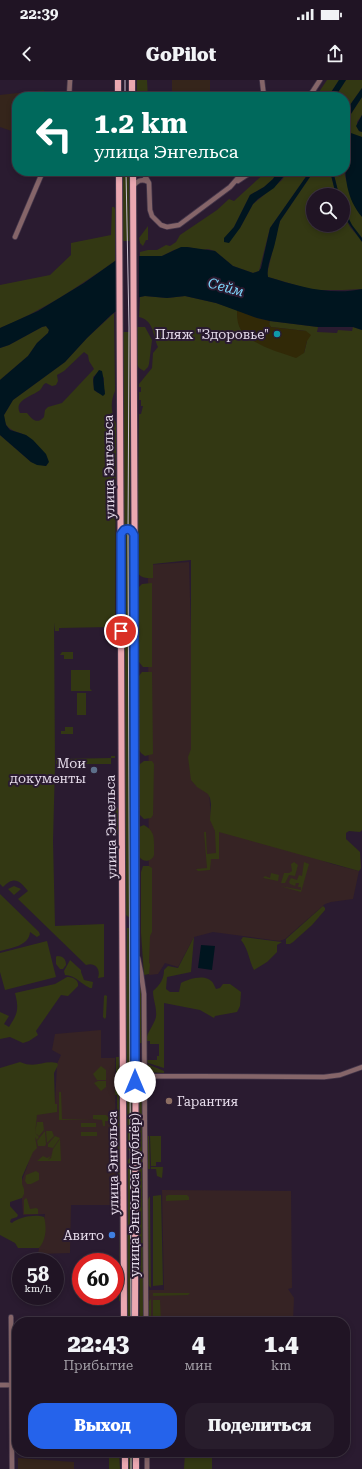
<!DOCTYPE html>
<html lang="ru">
<head>
<meta charset="utf-8">
<style>
	:root { --surface:#201424; --page:#281d2c; --text:#f1f3f6; --muted:#a29ea6; --line:#3d3341; --accent:#2563eb }
	body { margin:0; font-family:"Roboto Serif",serif; background:var(--page); color:var(--text); height:100vh; display:flex; flex-direction:column; font-size:15px; white-space:nowrap }
	* { box-sizing:border-box; margin:0 }
	p { font-size:13px; color:var(--muted) }
	.icon { flex:none; width:22px; height:22px; fill:none; stroke:currentColor; stroke-width:2; stroke-linecap:round; stroke-linejoin:round }
	.map { position:relative; flex:1; overflow:hidden }
	.details { position:absolute; left:12px; top:1237px; width:338px; height:140px; display:flex; flex-direction:column; background:var(--surface); border-radius:16px; box-shadow:0 2px 6px #0003,0 0 0 1px var(--line) }
	.details>* { flex:none }
	.top-card { position:absolute; left:12px; top:12px; width:338px; height:84px; border-radius:16px; box-shadow:0 2px 6px #0003,0 0 0 1px var(--line); background:#00695c; color:#fff; overflow:hidden }
	.controls { position:absolute; left:306px; top:108px; display:grid; gap:8px }
	.controls a { display:grid; place-items:center; width:44px; height:44px; border-radius:50%; background:var(--surface); box-shadow:0 2px 6px #0003,0 0 0 1px var(--line); font-size:20px }
	.speed { position:absolute; left:12px; top:1173px; display:flex; gap:8px; font-size:20px; font-weight:700; text-align:center }
	.speed>* { display:grid; place-content:center; width:52px; height:52px; border-radius:50%; background:var(--surface); box-shadow:0 2px 6px #0003,0 0 0 1px var(--line); line-height:1 }
	.speed small { font-size:10px; font-weight:400 }
	.speed .limit { border:6px solid #d22; background:#fff; color:#111 }
	.pin { position:absolute; display:grid; place-items:center; width:34px; height:34px; color:#fff; margin:-17px; border:2px solid #fff; border-radius:50%; box-shadow:0 1px 4px #0007 }
	.me { position:absolute; width:44px; margin:-22px; rotate:0deg; stroke-linejoin:round; filter:drop-shadow(0 0 3px #0008) }
	.turn { display:flex; align-items:center; gap:14px; height:84px; padding:0 16px; font-size:18px }
	.turn .icon { width:52px; height:52px; stroke-width:2.5 }
	.turn b { display:block; font-size:28px; line-height:34px }
	.eta { display:flex; justify-content:space-evenly; align-items:center; height:68px; text-align:center }
	.eta b { font-size:24px; font-weight:800; line-height:28px }
	.cta { display:flex; gap:8px; margin-top:auto; padding:8px 16px }
	.cta a { flex:1; height:46px; border-radius:16px; background:var(--accent); color:#fff; font-size:16px; font-weight:800; line-height:46px; text-align:center }
	.cta a+a { background:var(--page); color:var(--text) }
	.status { display:flex; justify-content:space-between; align-items:center; height:28px; padding:0 20px; background:var(--surface); direction:ltr }
	.status svg { height:11px; fill:currentColor }
	header { display:flex; justify-content:space-between; align-items:center; height:52px; padding:0 16px; background:var(--surface); font-size:18px; font-weight:800 }
	.map>svg:first-child { display:block }
	.commercial { fill:#362324 }
	.education { fill:#35251b }
	.green { fill:#333813; fill-rule:evenodd }
	.sand { fill:#312907 }
	.water { fill:#00151f }
	.pier { fill:#2a1b30 }
	.lines { fill:none; stroke-linecap:round; stroke-linejoin:round }
	.minor-casing { stroke:#44364a; stroke-width:6 }
	.major-casing { stroke:#44364a; stroke-width:8 }
	.minor { stroke:#856569; stroke-width:4.5 }
	.major { stroke:#eba8b1; stroke-width:6 }
	.tram { stroke:#cabfcf; stroke-width:1 }
	.route-casing { stroke:#184099; stroke-width:10 }
	.route { stroke:#2563eb; stroke-width:7 }
	.culture-dot { fill:#0f9aa8; stroke:#2a1b30; stroke-width:1.5 }
	.service-dot { fill:#5c6f8a; stroke:#2a1b30; stroke-width:1.5 }
	.education-dot { fill:#8d6e63; stroke:#2a1b30; stroke-width:1.5 }
	.shop-dot { fill:#3f7fe0; stroke:#2a1b30; stroke-width:1.5 }
	.labels { text-anchor:middle; dominant-baseline:central; stroke-width:4; stroke-linejoin:round; paint-order:stroke }
	.poi-label { font-size:13px; fill:#e5dbea; stroke:#2a1b30; text-anchor:end }
	.street-label { font-size:13px; fill:#e5dbea; stroke:#2a1b30 }
	.water-label { font-size:14px; font-style:italic; fill:#7ed6fb; stroke:#2a1b30 }
</style>
</head>
<body>
<div class="status"><b>22:39</b><svg viewBox="0 0 49 12"><path d="M0 12V9h3v3zM5 12V6h3v6zM10 12V3h3v9zM15 12V0h3v12zM26 1h20v11H26zM47 4h2v5h-2z"/></svg></div>
<header><svg class="icon" aria-label="back" viewBox="0 0 24 24"><path d="M15 5l-7 7 7 7"/></svg>GoPilot<svg class="icon" aria-label="share" viewBox="0 0 24 24"><path d="M12 15V3M7 8l5-5 5 5M5 13v7h14v-7"/></svg></header>
<div class="map">
<svg width="362" height="1389" viewBox="0 0 362 1389">
	<rect width="100%" height="100%" fill="#2a1b30"/>
	<path class="commercial" d="M189,482L195,703L209,712L211,739L332,784L359,791L353,819L331,822L325,824L285,859L279,861L213,852L194,857L178,887L165,883L158,894L149,895L148,485Z
		M101,950V978H115L116,1125H71L70,1173L38,1174L45,1134L23,1135L21,1103L28,1084L38,1026L55,1023L57,984L61,975L52,970L55,954Z
		M162,1110L291,1111L292,1208L288,1209L294,1218L293,1242H138V1210H164Z"/>
	<path class="education" d="M172,0H210V17H172Z
		M44,10L45,17H17V53L0,47V15Z
		M18,1378L74,1382V1389H18Z"/>
	<path class="green" d="M137,0H147L148,17H137Z
		M327,0H339L328,17H318L317,15Z
		M346,0H362V8L345,32V17H335Z
		M306,12L307,17H268V14Z
		M362,17V35L357,42L359,51L362,52V57L349,54L345,59V43Z
		M121,91H130V161H121Z
		M267,91H278L273,99L264,107L250,115L234,147L225,158L240,148L253,124L282,100L288,91H310L270,148L259,191L253,193L233,186L215,171L208,169L203,170L187,167L174,170L162,176H140V172L148,170H157L166,165L170,166L176,162L180,155L217,130L229,119L234,121Z
		M314,91H330L336,115H313V145H343V134L350,147L362,161V209L343,210H314L337,217L268,197L267,194L278,148L280,141Z
		M333,91H344L346,100L362,131V158C350,144 343,133 343,115H339Z
		M112,127H114L115,129V181C79,206 41,232 0,248V205L50,195L71,175V163L111,155Z
		M148,146V160H146L143,166L140,163L139,158Z
		M145,216L167,218L185,216L216,223L237,230C238,238 238,247 244,254C253,263 290,269 304,273L307,261L306,251L271,247L269,244L270,241L318,247L317,252L337,253L338,250L352,251L353,247L362,250V750L360,752L349,751L346,753V759L360,772L361,788L359,791L219,752V779H211L210,790L198,791L196,789L207,788L204,752H206L207,774L216,773L215,751L210,740L211,724L210,718L208,714L197,707L191,700L188,677L191,669V480L153,484V498C146,498 139,498 137,491L139,334H141L143,326H141V320H139V312H141V307H139V304L152,288L153,273L158,267C153,256 154,240 139,237L140,217Z
		M114,233L115,311C110,322 111,333 116,344L115,549L111,550L110,547L59,548V551H55L54,543L55,685L53,761L55,846L104,844V897L98,898C101,889 95,882 86,885L18,819L28,811C19,800 14,796 3,807L0,804V355L31,382L46,386L48,383C43,376 39,366 32,360C22,349 4,355 4,335L13,320L65,282L87,258ZM84,272L88,275L89,281L94,289L62,323L48,327L45,330L44,337C37,345 32,339 27,333H20C13,320 33,316 40,310C43,307 42,305 46,303L52,306L56,305L58,301L57,295L64,291ZM98,292L104,298L103,306L105,312L98,313L94,310L93,297Z
		M46,246L49,250L48,253L37,263L28,276L0,300V268L9,265L42,247Z
		M137,247H145L152,260L149,284L148,287L144,291L139,288L137,284Z
		M122,252H131L130,448L126,446L123,448Z
		M127,452L130,454L133,731L132,835L130,838L126,835L125,785V454Z
		M152,503V587H143L139,582L138,508L142,504Z
		M62,572H73V579H64V575H60Z
		M71,590H90V609L92,611H71Z
		M142,592H152L153,674L145,676L141,673L138,668V597Z
		M86,613V635H77V613Z
		M65,647H73V654H61V651H65Z
		M56,676H60L61,679L111,678V676H115V678H111V684H56Z
		M144,681H152L154,684L153,735L151,738L144,739L140,735L138,690L140,684Z
		M118,727V755C111,747 110,735 118,727Z
		M144,745C153,750 154,755 154,765C154,768 154,772 154,775C152,782 142,783 139,776C137,770 139,754 139,747Z
		M294,782L298,785L295,796L289,795L285,803H281L284,793H289L292,791L291,784Z
		M304,782L309,784L301,812L280,806L301,810V807H298L299,803H296L295,806L290,804L289,802L291,798L297,800L299,795L302,796Z
		M143,786H149L152,788V852L150,856L149,883L150,884L149,894L144,895L141,853V792Z
		M271,793L279,795L278,801L263,798L265,796L270,798Z
		M14,806L21,809L14,815L8,809Z
		M0,814L39,852L40,855L37,857L30,852C29,866 11,868 0,871Z
		M323,826L325,828V830L312,845L293,862L290,864H286V859Z
		M127,848H129L132,850V1069L130,1071L128,1069L127,1020L125,1014V926L126,914Z
		M194,857L191,892L167,897L166,909L170,912H179L181,903C189,899 206,893 213,903C214,905 215,907 216,909L220,908L223,904H230L241,912L240,926L237,932L215,936L214,938L200,930L164,923V988L145,982L146,980H157V976H159V964H150V961H146C147,952 154,945 156,937C157,927 153,920 153,911C160,905 164,899 164,890L168,886L178,888Z
		M243,857L282,862L277,865V872L267,882L254,890C249,881 249,870 241,860Z
		M47,861L56,897L5,910L0,892V873Z
		M57,876C63,876 66,879 66,885L63,889H60L56,884V877Z
		M70,880L81,890V892L84,900L93,902L92,908H90C81,904 75,895 65,895L64,891Z
		M140,891L143,916V963H139Z
		M67,897C73,897 79,900 78,906L68,916L61,915L36,951L38,955L29,961L23,963L10,957L0,959V932L9,936L4,944L9,947C18,933 19,929 15,913L55,904Z
		M105,915L107,916L106,937L105,939L103,937L104,916Z
		M116,977H121L119,1003L118,1002L116,998Z
		M20,982C36,989 43,980 57,983L58,985L54,993L55,1024H57V1032L37,1035L35,1053L39,1057L37,1060L35,1057L37,1068L33,1072L22,1097V1104L24,1109V1114L22,1118L10,1122V1126L18,1135L17,1137L11,1139L10,1142L12,1143C19,1137 35,1134 44,1137C47,1148 46,1160 39,1168H18L15,1163L0,1155V988Z
		M145,983L164,991V993L148,992Z
		M101,986L106,990V1000H97L93,994Z
		M98,1001H106V1007L101,1011L94,1003Z
		M139,1001L143,1002L145,1242H140L138,1004Z
		M117,1005H119L121,1008V1117H118L117,1015H115V1007Z
		M59,1012H61L62,1039H91L59,1040Z
		M93,1035H106L108,1037L109,1041H105V1046H103L102,1040L93,1039Z
		M37,1042H43L44,1050L39,1056L35,1053Z
		M81,1043H96V1047H81Z
		M45,1051L46,1064L45,1066H38L37,1061Z
		M46,1051H52L54,1056L47,1063Z
		M81,1052H97V1056H81Z
		M55,1056L60,1058L53,1068L48,1067V1064Z
		M145,1056H149L150,1089H145Z
		M150,1056H161V1082H156V1086H151Z
		M60,1059L61,1081H37L43,1076L47,1078L51,1076L48,1080L51,1078L53,1069Z
		M130,1078L132,1080L134,1242H125L128,1139V1080Z
		M151,1087H163L162,1098L157,1096L156,1089H151Z
		M36,1091L39,1093V1100L31,1104H27L25,1101L26,1095Z
		M161,1115L163,1205L153,1206V1116Z
		M168,1115H187L189,1117V1120L166,1121V1116Z
		M150,1116L151,1208L147,1204V1121Z
		M26,1118L27,1119L30,1129L36,1128L38,1129V1134H24V1120Z
		M120,1132H123V1220L119,1221Z
		M153,1213H190L188,1215L153,1216Z
		M151,1219V1242H147L148,1222Z
		M153,1220H160L161,1242H153Z
		M109,1372H119L120,1389H109Z
		M127,1372H134V1389H127Z
		M185,1372H212V1389H184Z"/>
	<path class="sand" d="M237,230L257,238L270,241L269,244L271,247L306,251L311,255L307,261L304,273L296,278C279,272 247,264 239,246C237,241 237,235 237,230Z"/>
	<path class="water" d="M339,0H346L335,17H328Z
		M362,8V17L345,43V32Z
		M362,35V52L359,51L356,46Z
		M351,53L362,57V137C346,118 345,97 345,75C345,67 344,60 349,54Z
		M278,91H288L274,108L258,119L253,124L240,148L229,163L224,162V158L234,147L250,115L264,107L273,99Z
		M310,91H314L280,141C278,148 277,155 275,163C273,173 266,186 268,197C298,206 330,216 362,209V250L353,247H318L270,241L257,238L216,223L185,216L167,218L145,216L140,217L123,226L111,235L87,258L65,282L13,320L4,335L6,345L10,350L26,355L33,360L46,374L49,382L46,386L37,385L31,382L0,355V300L28,276L37,263L48,253L49,250L46,246L42,247L9,265L0,268V248L38,231L84,203L115,181L121,179L140,176H162L181,167H187L215,171L233,186L253,193L259,191L261,188L270,148Z
		M330,91H333L339,115H336Z
		M343,127L352,145L362,158V162L345,138L343,134Z
		M99,290L102,291C104,299 104,307 105,314L103,316L94,310C93,297 92,300 99,290Z
		M201,865L215,866L212,890L198,888Z"/>
	<path class="pier" d="M139,174V220L116,234V179L121,177Z"/>
	<g class="lines">
		<defs>
			<path id="minor" d="M262,0L264,17
				M69,17L70,0
				M309,17L320,0
				M142,91L149,103L150,130L152,136L161,145L167,147L179,145L230,107L244,91
				M238,101L253,91
				M133,107C136,101 142,98 148,102
				M15,157L43,91
				M138,878L141,893L144,914L146,1242
				M136,1001L139,997L144,996L324,997L340,995L362,987
				M11,1237L12,1389
				M0,1305H12
				M147,1372V1389"/>
			<path id="major" d="M118,0V17
				M132,0V17
				M119,91L124,1242
				M133,91L136,800L135,1242
				M125,1372V1389
				M136,1372V1389"/>
		</defs>
		<use href="#minor" class="minor-casing"/>
		<use href="#major" class="major-casing"/>
		<use href="#minor" class="minor"/>
		<use href="#major" class="major"/>
		<path class="tram" d="M125,0V17
			M126,91L129,248L128,461L131,1242
			M131,1389V1372"/>
	</g>
	<g class="lines">
		<defs>
			<path id="route" d="M121,551V454L124,450C129,448 132,450 134,455L135,1002"/>
		</defs>
		<use href="#route" class="route-casing"/>
		<use href="#route" class="route"/>
	</g>
	<circle class="culture-dot" cx="277" cy="254" r="4"/>
	<circle class="service-dot" cx="94" cy="690" r="4"/>
	<circle class="education-dot" cx="169" cy="1021" r="4"/>
	<circle class="shop-dot" cx="112" cy="1155" r="4"/>
	<g class="labels">
		<g class="poi-label">
			<text x="269" y="254">Пляж "Здоровье"</text>
			<text x="86" y="683">Мои<tspan x="86" dy="15">документы</tspan></text>
			<text x="177" y="1021" text-anchor="start">Гарантия</text>
			<text x="104" y="1155">Авито</text>
		</g>
		<g class="street-label">
			<text transform="translate(109 387) rotate(-91)">улица Энгельса</text>
			<text transform="translate(111 747) rotate(-91)">улица Энгельса</text>
			<text transform="translate(113 1083) rotate(-91)">улица Энгельса</text>
			<text transform="translate(134 1115) rotate(-90)">улица Энгельса (дублёр)</text>
		</g>
		<g class="water-label">
			<text transform="translate(226 207) rotate(15)">Сейм</text>
		</g>
	</g>
</svg>
<div class="controls">
<a><svg class="icon" aria-label="search" viewBox="0 0 24 24"><circle cx="10" cy="10" r="6"/><path d="M15 15l6 6"/></svg></a>
</div>
<div class="speed"><div>58<small>km/h</small></div><div class="limit">60</div></div>
<div class="pin" style="left:121px;top:551px;background:#d93025"><svg class="icon" aria-label="arrive" viewBox="0 0 24 24"><path d="M6 21V4h12l-3 4 3 4H6"/></svg></div>
<svg class="me" style="left:135px;top:1002px" viewBox="-20 -20 40 40"><circle r="19" fill="#fff"/><path d="M0-13L10 11 0 6-10 11z" fill="#2563eb"/></svg>
<div class="top-card">
<div class="turn"><svg class="icon" aria-label="left" viewBox="0 0 24 24"><path d="M17 20v-9H6M10 6l-5 5 5 5"/></svg><div><b>1.2 km</b>улица Энгельса</div></div>
</div>
<section class="details">
<div class="eta">
<div><b>22:43</b><p>Прибытие</p></div>
<div><b>4</b><p>мин</p></div>
<div><b>1.4</b><p>km</p></div>
</div>
<div class="cta"><a>Выход</a><a>Поделиться</a></div>
</section>
</div>
</body>
</html>
